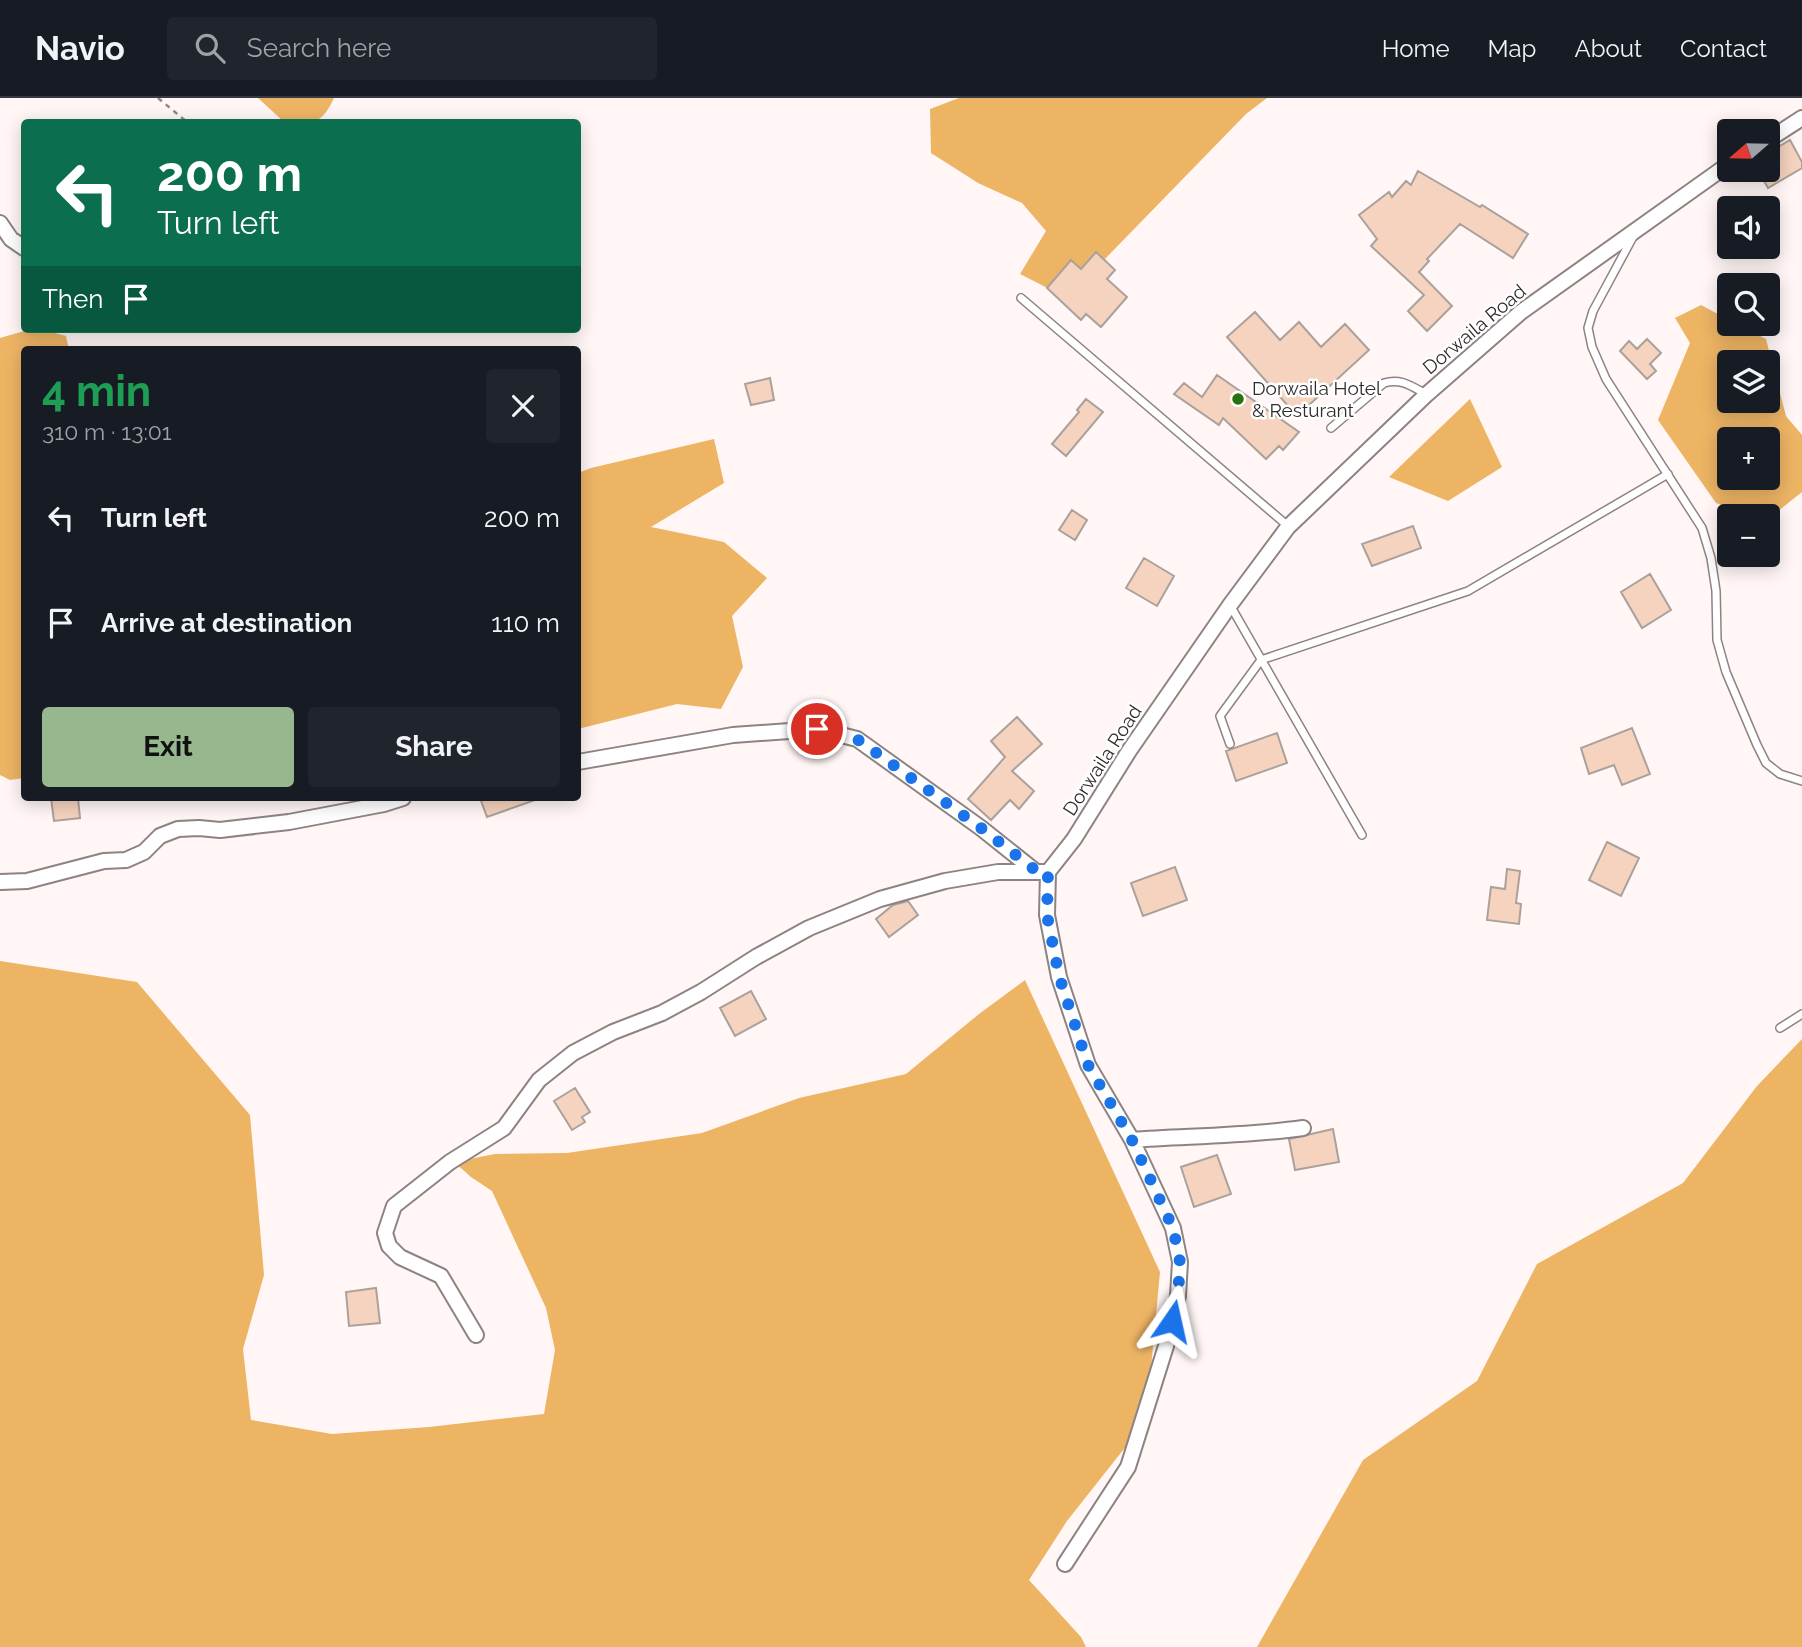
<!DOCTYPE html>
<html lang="en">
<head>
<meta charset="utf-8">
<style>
	:root { --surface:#171b24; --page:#20242c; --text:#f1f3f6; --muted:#9ea1a6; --line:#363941; --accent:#97b88e }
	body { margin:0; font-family:Raleway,sans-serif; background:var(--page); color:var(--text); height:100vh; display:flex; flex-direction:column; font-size:26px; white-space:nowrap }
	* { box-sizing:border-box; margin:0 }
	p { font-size:23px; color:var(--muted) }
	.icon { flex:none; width:38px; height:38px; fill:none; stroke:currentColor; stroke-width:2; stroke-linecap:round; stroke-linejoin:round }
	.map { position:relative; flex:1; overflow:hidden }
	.details { position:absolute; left:21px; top:248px; width:560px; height:455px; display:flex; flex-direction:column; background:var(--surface); border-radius:7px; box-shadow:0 4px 18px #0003 }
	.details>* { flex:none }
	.banner { position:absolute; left:21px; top:21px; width:560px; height:214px; border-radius:7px; box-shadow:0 4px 18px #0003; background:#0b6e4f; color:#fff; overflow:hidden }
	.needle { width:46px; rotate:250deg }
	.tools { position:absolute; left:1717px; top:21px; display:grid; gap:14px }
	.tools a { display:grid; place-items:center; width:63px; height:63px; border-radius:7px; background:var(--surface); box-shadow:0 4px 18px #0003; font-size:35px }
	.pin { position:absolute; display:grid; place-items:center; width:60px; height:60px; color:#fff; margin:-30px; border:4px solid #fff; border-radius:50%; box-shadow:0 2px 7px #0007 }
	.me { position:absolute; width:77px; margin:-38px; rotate:11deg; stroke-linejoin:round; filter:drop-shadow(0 0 5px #0008) }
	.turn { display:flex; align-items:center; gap:24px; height:147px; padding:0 21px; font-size:32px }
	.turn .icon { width:91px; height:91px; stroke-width:2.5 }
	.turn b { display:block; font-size:49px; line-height:60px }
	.then { display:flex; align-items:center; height:66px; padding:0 21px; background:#0003; gap:14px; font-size:26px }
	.round { display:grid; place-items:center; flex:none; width:74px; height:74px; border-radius:7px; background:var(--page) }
	.overview { display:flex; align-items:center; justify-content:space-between; height:119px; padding:0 21px }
	h1 { font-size:42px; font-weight:700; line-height:52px; color:#1e9e55 }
	.primary-button { display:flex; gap:14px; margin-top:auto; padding:14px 21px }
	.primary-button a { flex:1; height:80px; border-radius:7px; background:var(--accent); color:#111; font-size:28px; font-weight:700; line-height:80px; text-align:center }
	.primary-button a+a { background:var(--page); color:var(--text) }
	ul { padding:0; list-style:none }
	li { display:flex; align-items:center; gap:21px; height:105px; padding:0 21px }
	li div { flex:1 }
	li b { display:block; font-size:26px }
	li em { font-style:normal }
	header { display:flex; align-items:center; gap:42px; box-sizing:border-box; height:98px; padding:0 35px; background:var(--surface); border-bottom:2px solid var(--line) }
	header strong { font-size:33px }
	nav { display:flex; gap:38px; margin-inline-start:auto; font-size:24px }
	.search { width:490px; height:63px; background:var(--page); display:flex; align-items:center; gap:18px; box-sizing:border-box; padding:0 24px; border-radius:7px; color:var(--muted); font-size:26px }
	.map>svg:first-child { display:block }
	.forest { fill:#edb464; fill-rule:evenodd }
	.building { fill:#f5d3be; stroke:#aaa19c; stroke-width:2 }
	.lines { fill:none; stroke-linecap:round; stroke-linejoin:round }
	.service-casing { stroke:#8d8382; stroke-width:10 }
	.minor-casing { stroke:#8d8382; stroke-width:18 }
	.path { stroke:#908a89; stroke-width:2.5; stroke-dasharray:5 5; stroke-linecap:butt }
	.service { stroke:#fff; stroke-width:7 }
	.minor { stroke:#fff; stroke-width:14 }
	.route { stroke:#1a73e8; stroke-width:12; stroke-dasharray:0 21.6 }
	.poi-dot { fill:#29700e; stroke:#fff; stroke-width:2.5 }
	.labels { text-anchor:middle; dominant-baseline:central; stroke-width:5; stroke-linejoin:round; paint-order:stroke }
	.street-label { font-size:19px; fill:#302c2b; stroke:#fff }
	.poi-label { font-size:19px; fill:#302c2b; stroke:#fff; text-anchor:start }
</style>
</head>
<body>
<header>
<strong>Navio</strong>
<div class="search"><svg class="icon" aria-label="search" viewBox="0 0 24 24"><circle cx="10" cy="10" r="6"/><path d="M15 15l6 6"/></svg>Search here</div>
<nav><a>Home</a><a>Map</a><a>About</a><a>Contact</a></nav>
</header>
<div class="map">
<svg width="1802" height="1549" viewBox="0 0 1802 1549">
	<rect width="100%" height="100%" fill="#fff6f5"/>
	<path class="forest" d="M258,0H334C321,28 313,25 284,24Z
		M959,0H1267L1246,16L1067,200L1020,176L1046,133L1022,105L978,85L931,55L930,11Z
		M1701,207L1729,222V226H1737L1766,241L1786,318L1802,337V394L1768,421V418H1750L1716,405L1658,322L1690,245L1675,220ZM1768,264V303H1729V264ZM1768,341V380H1729V341Z
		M31,231H39L66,238L69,252H24V680L10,682L0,677V240Z
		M1470,301L1502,369L1448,403L1389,379Z
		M714,341L724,385L651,429L724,444L767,480L732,518L743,569L721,611L677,606L578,631V375L591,370Z
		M0,863L137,884L250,1017L264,1177L243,1251L251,1322L332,1336L429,1329L544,1316L555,1252L546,1210L492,1093L471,1079L454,1064L495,1056L567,1055L702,1035L799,1000L906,976L979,916L1025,882L1160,1174L1146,1323L1067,1423L1029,1482L1081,1539L1086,1549H0Z
		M1802,941V1549H1257L1363,1362L1477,1283L1537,1166L1683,1085L1757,988Z"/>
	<path class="building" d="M1790,42L1802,64V70L1768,90L1758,72H1768V55Z
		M1418,73L1480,109L1482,107L1528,136L1513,160L1460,126L1427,161L1429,163L1419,174L1452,208L1427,233L1408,213L1424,197L1371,148L1377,141L1359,117L1389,94L1392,99L1406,83L1411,87Z
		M1096,154L1115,172L1107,181L1127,199L1101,229L1086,216L1081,222L1047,190L1071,162L1081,171Z
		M1255,214L1280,242L1299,224L1321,249L1345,226L1369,252L1297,318L1227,239Z
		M1647,241L1661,255L1650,266L1656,273L1647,281L1620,253L1629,243L1637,251Z
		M1217,277L1299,334L1283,352L1279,348L1266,361L1223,320L1219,327L1174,296L1184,285L1202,299Z
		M770,280L774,302L751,307L745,286Z
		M1086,301L1103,314L1066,358L1052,346L1079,314L1077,312Z
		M1072,412L1087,422L1075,442L1059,432Z
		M1413,428L1421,450L1372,468L1362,446Z
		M1144,460L1174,478L1157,508L1126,490Z
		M1650,476L1671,512L1642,530L1621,494Z
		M1017,619L1042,646L1012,673L1034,693L1019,711L1010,702L991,722L968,701L1005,659L991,643Z
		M1632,630L1650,676L1622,687L1614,667L1589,676L1581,650Z
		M1277,635L1287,665L1236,683L1226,653Z
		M51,700H78L80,720L54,723Z
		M480,700H535V702L487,719Z
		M1607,744L1639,760L1621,798L1589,782Z
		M1175,769L1187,802L1143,818L1131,785Z
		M1507,771L1520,773L1516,805L1521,806L1519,826L1487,822L1491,789L1505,791Z
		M908,803L918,817L889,839L876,821L893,807Z
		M751,893L766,921L735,938L720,910Z
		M575,990L590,1014L582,1019L585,1024L572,1032L554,1003Z
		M1333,1031L1339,1064L1295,1072L1289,1041Z
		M1217,1057L1231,1096L1194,1109L1181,1069Z
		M376,1190L380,1225L349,1228L346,1194Z"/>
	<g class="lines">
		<defs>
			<path id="service" d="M1634,137L1593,213L1588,230L1592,249L1606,281L1702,430L1711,460L1716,493L1717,542L1726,574L1757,647L1766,665L1780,676L1802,683
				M1021,200L1288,428
				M1331,330L1384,285C1401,280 1411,288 1426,296
				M1230,507L1362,737
				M1230,646L1220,618L1261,562L1468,493L1668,376
				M1780,930L1802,916"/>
			<path id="minor" d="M1768,42L1802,20
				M0,125L11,141L24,150
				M578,664L733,637L817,631L857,641L981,730L1035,773
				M0,784L27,783L104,763L126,762L144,754L160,738L178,731L199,730L220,732L289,724L384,706L403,700
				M1132,1042C1188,1038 1248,1038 1303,1030
				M476,1237L441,1178L400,1159L389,1148L385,1135L394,1108L450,1064L504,1030L539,982L573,955L613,934L662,915L701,894L756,859L809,830L880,801L945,783L998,774H1048
				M1065,1466L1128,1369L1166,1248L1178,1198L1180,1164L1173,1130L1132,1042L1088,967L1059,879L1047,817L1048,774L1074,741L1129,653L1230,507L1288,429L1426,297L1521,214L1729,66"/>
		</defs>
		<use href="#service" class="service-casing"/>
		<use href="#minor" class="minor-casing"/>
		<path class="path" d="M158,0L187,24"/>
		<use href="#service" class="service"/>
		<use href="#minor" class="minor"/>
	</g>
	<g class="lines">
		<path class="route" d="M817,631L857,641L981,730L1035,772L1048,774L1047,817L1059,878L1088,967L1132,1042L1173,1130L1180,1164L1178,1198L1172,1223"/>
	</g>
	<circle class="poi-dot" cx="1238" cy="301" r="7"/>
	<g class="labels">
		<g class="street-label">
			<text transform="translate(1474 231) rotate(-40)">Dorwaila Road</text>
			<text transform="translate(1102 662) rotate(-57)">Dorwaila Road</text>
		</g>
		<g class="poi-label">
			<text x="1252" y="290">Dorwaila Hotel<tspan x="1252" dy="22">&amp; Resturant</tspan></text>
		</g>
	</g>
</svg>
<div class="tools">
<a><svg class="needle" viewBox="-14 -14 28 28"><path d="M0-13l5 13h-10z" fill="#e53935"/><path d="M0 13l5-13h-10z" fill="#9ea1a6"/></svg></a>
<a><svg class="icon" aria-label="sound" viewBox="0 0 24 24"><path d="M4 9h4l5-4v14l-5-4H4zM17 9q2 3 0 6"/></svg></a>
<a><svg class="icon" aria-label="search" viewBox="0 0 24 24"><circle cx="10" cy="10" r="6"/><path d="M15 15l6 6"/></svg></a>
<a><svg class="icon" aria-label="layers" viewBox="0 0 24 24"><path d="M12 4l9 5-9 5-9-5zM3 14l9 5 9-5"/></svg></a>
<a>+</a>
<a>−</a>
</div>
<div class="pin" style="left:817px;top:631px;background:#d93025"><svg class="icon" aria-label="arrive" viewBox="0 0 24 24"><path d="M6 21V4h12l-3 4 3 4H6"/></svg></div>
<svg class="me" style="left:1172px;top:1223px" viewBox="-20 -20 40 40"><path d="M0-17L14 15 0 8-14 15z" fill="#1a73e8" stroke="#fff" stroke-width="4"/></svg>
<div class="banner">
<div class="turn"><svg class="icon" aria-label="left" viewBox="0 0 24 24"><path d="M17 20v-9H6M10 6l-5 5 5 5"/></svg><div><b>200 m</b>Turn left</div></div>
<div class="then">Then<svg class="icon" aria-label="arrive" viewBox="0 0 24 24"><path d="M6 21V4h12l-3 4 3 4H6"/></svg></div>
</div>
<section class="details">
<div class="overview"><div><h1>4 min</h1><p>310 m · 13:01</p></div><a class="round"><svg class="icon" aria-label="close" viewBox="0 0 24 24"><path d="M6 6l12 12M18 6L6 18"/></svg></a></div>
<ul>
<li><svg class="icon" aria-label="left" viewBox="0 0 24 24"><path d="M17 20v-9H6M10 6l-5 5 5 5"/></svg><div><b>Turn left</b></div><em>200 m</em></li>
<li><svg class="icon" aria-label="arrive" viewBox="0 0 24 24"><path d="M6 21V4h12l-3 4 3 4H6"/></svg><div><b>Arrive at destination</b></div><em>110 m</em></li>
</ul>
<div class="primary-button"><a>Exit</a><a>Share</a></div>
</section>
</div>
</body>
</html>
